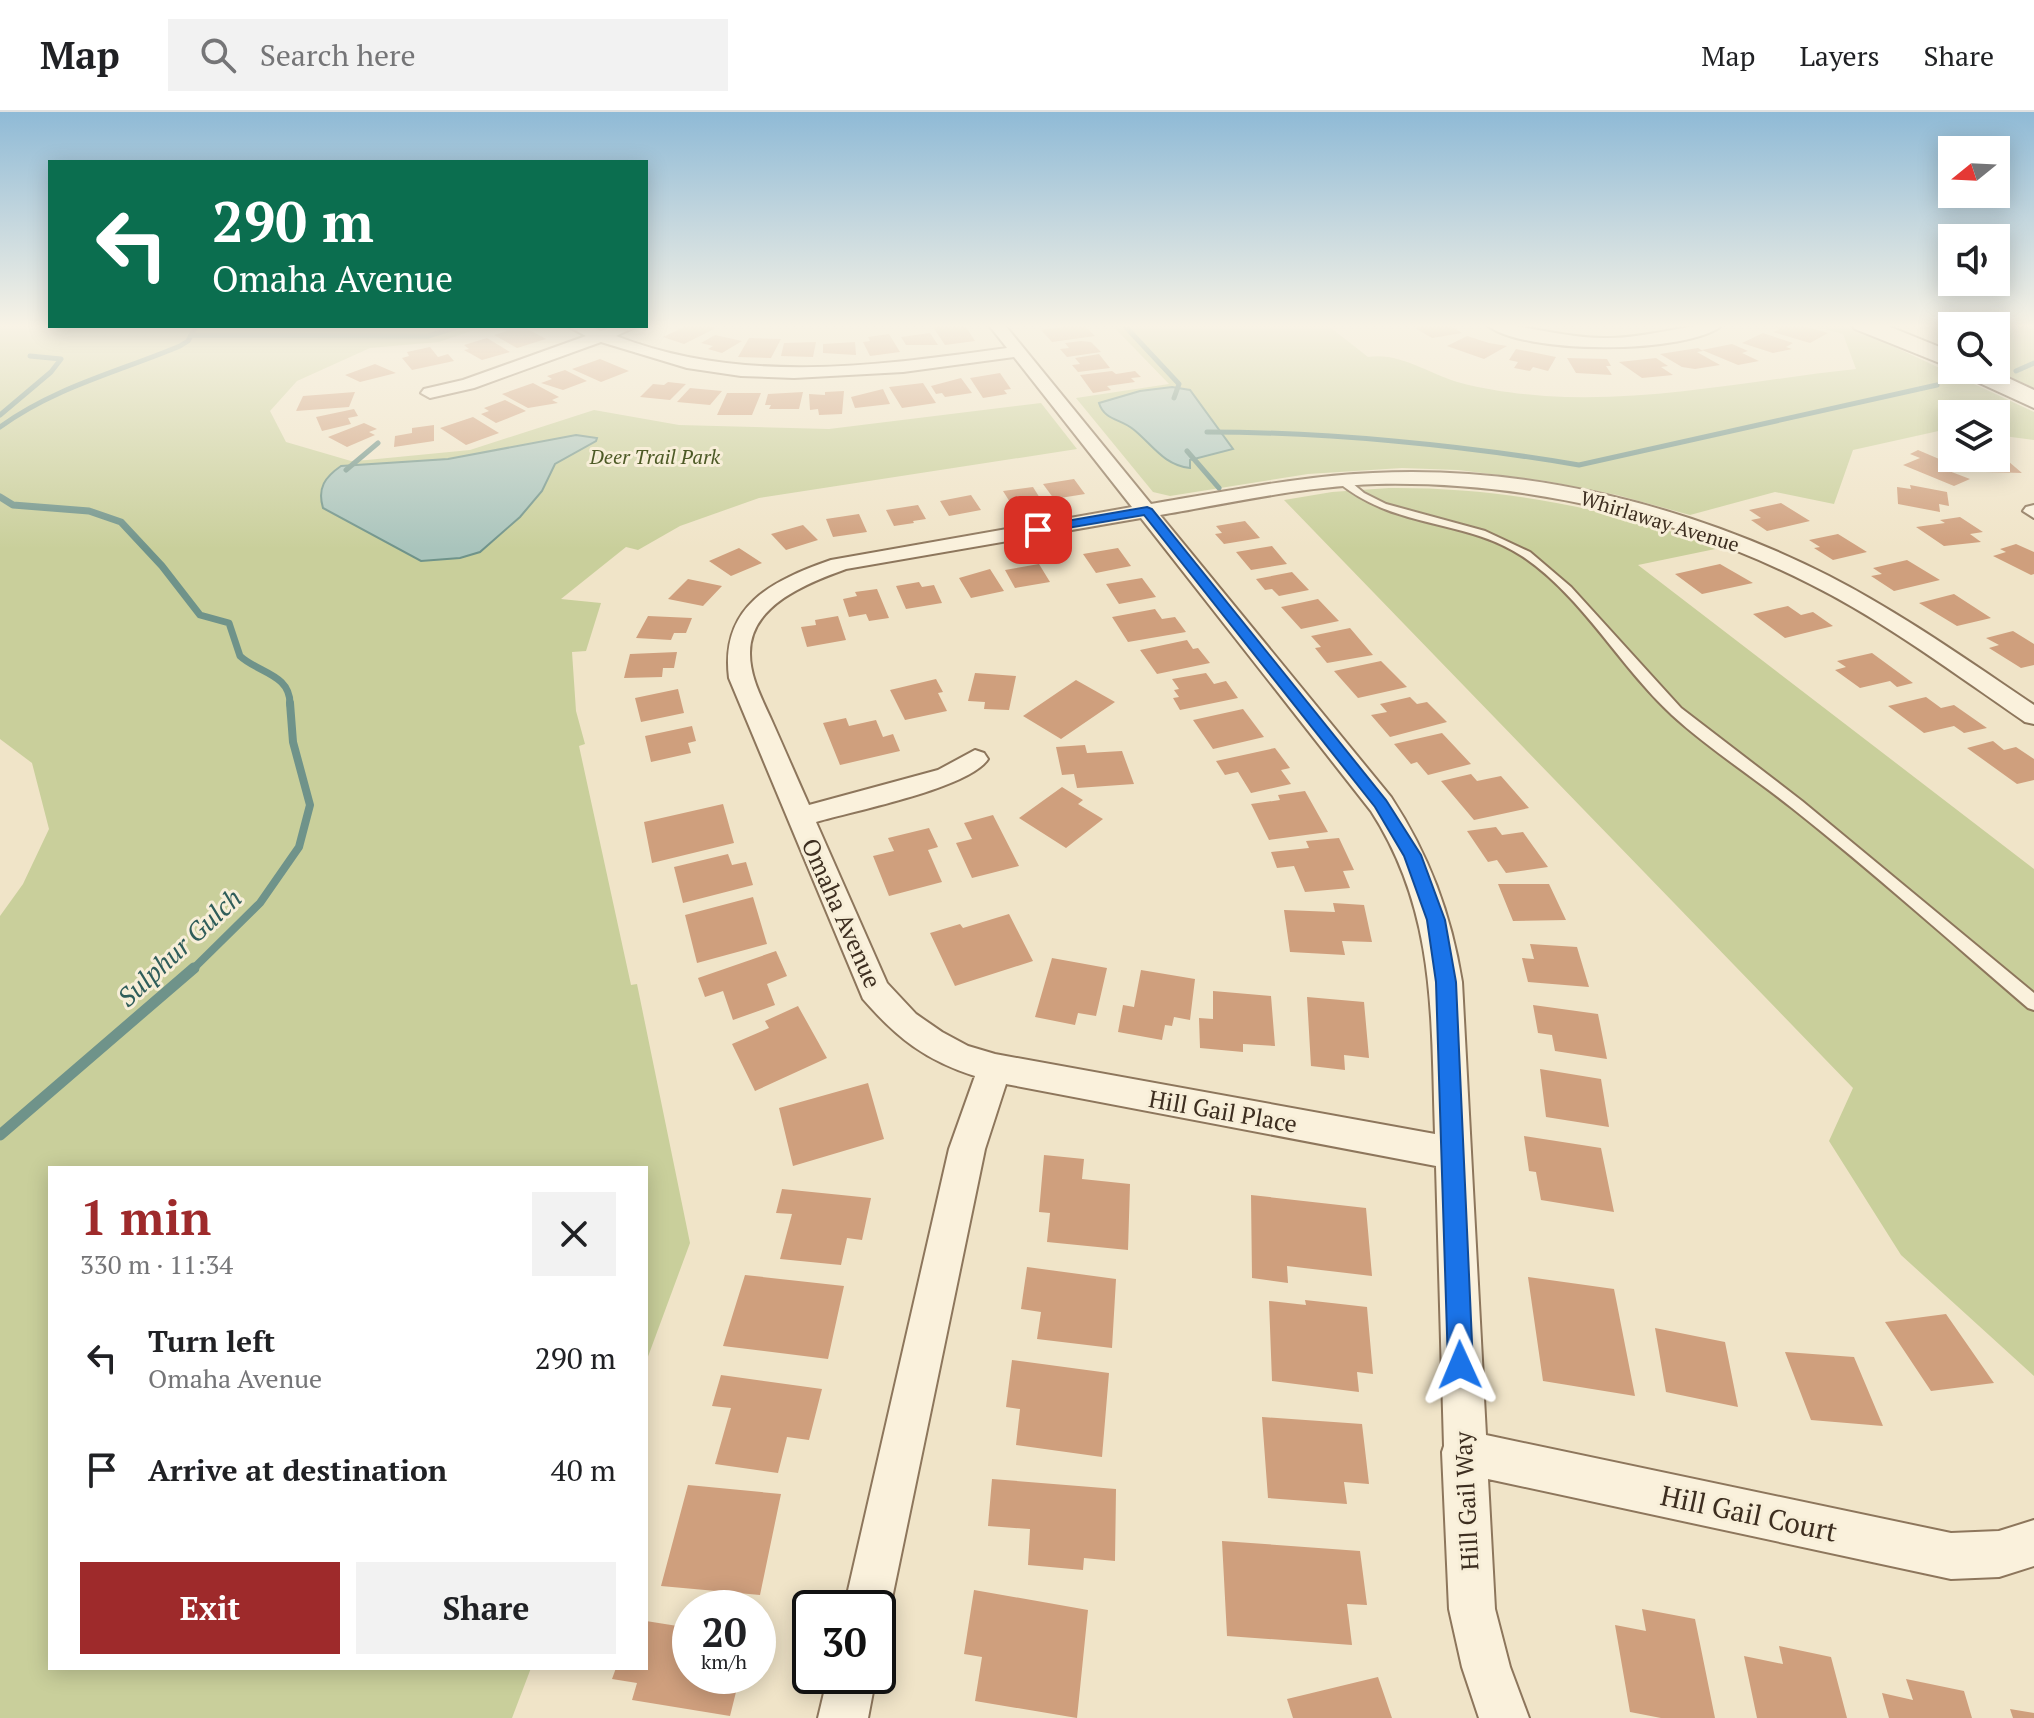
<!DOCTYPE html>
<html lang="en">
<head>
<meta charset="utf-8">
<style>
	:root { --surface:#fff; --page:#f2f2f2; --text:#202124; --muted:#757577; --line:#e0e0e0; --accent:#9e2a2b }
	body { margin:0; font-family:"PT Serif",serif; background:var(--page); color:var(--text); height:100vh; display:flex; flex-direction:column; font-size:30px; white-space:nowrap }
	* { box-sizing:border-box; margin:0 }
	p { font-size:26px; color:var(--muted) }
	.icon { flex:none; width:44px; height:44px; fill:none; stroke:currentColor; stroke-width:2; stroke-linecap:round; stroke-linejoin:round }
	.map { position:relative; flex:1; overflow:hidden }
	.panel { position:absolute; left:48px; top:1054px; width:600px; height:504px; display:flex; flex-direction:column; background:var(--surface); border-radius:0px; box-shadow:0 4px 20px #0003 }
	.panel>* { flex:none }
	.top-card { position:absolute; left:48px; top:48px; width:600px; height:168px; border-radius:0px; box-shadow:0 4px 20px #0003; background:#0b6e4f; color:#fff; overflow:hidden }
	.needle { width:52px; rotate:252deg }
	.buttons { position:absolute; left:1938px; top:24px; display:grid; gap:16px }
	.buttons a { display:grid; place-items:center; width:72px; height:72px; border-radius:0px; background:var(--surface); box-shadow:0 4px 20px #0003; font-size:40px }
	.speed { position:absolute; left:672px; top:1478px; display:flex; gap:16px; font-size:40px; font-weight:700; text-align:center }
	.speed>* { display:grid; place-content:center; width:104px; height:104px; border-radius:50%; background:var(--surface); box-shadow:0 4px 20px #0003; line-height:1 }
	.speed small { font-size:20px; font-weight:400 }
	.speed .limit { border:4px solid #111; border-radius:12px; background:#fff; color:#111 }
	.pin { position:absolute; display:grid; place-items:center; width:68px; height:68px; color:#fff; margin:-34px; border-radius:16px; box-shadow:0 4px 12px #0006 }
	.me { position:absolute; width:88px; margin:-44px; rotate:359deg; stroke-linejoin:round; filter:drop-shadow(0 0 6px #0008) }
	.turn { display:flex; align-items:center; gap:28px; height:168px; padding:0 32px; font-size:36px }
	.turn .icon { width:104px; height:104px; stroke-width:2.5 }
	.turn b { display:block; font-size:56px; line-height:68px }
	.round { display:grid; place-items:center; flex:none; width:84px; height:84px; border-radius:0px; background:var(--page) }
	.head { display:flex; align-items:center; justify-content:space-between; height:136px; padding:0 32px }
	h1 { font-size:48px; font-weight:700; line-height:60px; color:var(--accent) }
	.button { display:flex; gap:16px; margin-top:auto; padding:16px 32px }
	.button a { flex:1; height:92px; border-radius:0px; background:var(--accent); color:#fff; font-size:32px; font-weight:700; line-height:92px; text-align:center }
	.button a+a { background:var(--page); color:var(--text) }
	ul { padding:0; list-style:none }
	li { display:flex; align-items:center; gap:24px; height:112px; padding:0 32px }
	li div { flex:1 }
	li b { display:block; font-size:30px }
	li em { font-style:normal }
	header { display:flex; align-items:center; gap:48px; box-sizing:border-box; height:112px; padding:0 40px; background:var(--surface); border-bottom:2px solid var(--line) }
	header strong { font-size:38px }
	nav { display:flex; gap:44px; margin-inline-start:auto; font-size:28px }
	.search { width:560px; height:72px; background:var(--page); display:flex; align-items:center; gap:20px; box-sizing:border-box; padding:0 28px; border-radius:0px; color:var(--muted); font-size:30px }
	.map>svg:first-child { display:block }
	.green { fill:#c9cf9b }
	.water { fill:#a9c4bc; stroke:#6f938a; stroke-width:2 }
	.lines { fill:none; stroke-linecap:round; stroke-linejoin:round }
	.stream-far3 { stroke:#6f938a; stroke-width:5 }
	.stream-far2 { stroke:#6f938a; stroke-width:7 }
	.stream-far1 { stroke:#6f938a; stroke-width:8 }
	.stream { stroke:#6f938a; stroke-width:11 }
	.building { fill:#cf9f7d }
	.lane-casing { stroke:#8d765c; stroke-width:4 }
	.street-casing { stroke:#8d765c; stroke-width:4 }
	.secondary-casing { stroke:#6f573f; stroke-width:4 }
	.lane { fill:#faf1dc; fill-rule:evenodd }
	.street { fill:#faf1dc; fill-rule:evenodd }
	.secondary { fill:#faf1dc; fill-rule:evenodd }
	.route { fill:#1a73e8; stroke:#114b97; stroke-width:2 }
	.labels { text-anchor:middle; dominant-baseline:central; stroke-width:6; stroke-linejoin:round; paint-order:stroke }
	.far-park-label { font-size:20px; font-style:italic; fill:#4d5a26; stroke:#f7eed8 }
	.far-street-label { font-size:20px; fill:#3d2e20; stroke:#f7eed8 }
	.street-label { font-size:24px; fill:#3d2e20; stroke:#f7eed8 }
	.water-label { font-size:26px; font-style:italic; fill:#2f5d5a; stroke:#f7eed8 }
	.near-street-label { font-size:28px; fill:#3d2e20; stroke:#f7eed8 }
</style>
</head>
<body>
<header>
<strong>Map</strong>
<div class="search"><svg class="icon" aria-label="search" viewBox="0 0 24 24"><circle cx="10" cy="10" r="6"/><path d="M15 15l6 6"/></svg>Search here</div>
<nav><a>Map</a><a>Layers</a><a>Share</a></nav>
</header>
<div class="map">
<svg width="2034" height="1606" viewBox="0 0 2034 1606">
	<rect width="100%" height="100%" fill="#f0e4c8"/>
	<path class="green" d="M0,212L409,214L415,217L425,214H486L439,230L370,236L297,269L270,299L286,330L351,349L367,348L470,338L594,298L679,313L829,317L1041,291L1077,337L759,386L680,414L638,438L626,435L561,487L601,491L586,539L572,540L576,599L585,632L579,634L631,873L637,872L690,1131L646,1250V1056H50V1556H531L512,1606H0V804L23,772L49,717L32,651L0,627Z
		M1111,212H1326L1368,245C1401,240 1430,263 1461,271C1487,278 1518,282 1545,284C1650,291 1752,268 1856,257L1843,222L1807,212H1838L1871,224L2034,300V328L1996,323V302H1952V316L1853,338L1834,392L1775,380L1690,403L1617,383L1546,369L1458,358L1402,356L1308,362L1170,384L1153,380L1076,286L1169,272Z
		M2009,212H2034V276L1995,258L1996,219L2011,215Z
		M1389,376C1504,375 1613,397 1720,436L1638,453L2034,757V1264L1901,1143L1829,1029L1853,976L1284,388L1332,380Z"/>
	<path class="water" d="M1172,275L1190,278L1233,337L1190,348V356C1163,353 1152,332 1133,317C1121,307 1104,308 1099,291L1140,279Z
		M576,323L597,326L596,329L555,352L542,379L520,405L480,440L460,446L421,449L323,396C317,376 325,365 341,354L448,347Z"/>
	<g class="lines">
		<path class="stream-far3" d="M1123,212L1179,272L1174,286
			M192,223L428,224L460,214
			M2016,259L2034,251
			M0,303L51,260L61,247L30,244
			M0,315C55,275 118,260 180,234L188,229L196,214
			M1207,320C1327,320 1461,333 1579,353L1937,273
			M1187,339L1219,376
			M346,358L378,331"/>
		<path class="stream-far2" d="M0,385L13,393L89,399L121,410L162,454L200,503L229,511L240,544C258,561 291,562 290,593"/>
		<path class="stream-far1" d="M192,858L260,791L299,735L310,693L293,630L290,591"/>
		<path class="stream" d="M0,1023L194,856"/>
	</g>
	<path class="building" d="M701,212L716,216L684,232L663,225L688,213Z
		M964,212L975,229L945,233L933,215Z
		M1083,212L1095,224L1052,230L1041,218Z
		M1415,212H1448L1462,221L1432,226L1415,216L1419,215Z
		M1797,212L1828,221L1810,231L1773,220L1780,217L1767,213Z
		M512,214H522L546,227L517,236L494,223L507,219L503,217Z
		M930,221L938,233H906L901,225Z
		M1763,221L1793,231L1786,235L1792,237L1773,241L1742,231Z
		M889,222L900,240L870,244L863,230L870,229L868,225Z
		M715,223L742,229L722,241L708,237L713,234L701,231Z
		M1467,224L1489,231L1507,234L1484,247L1447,234Z
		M487,226L510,240L482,248L464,238L469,237L464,233Z
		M749,226L781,227L771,246L738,245Z
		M1081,229L1091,230L1101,240L1067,245L1060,237L1069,236L1065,231Z
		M816,230L813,245L781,244L784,231Z
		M855,230L856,243L823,241V232Z
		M1732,232L1748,239L1742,241L1759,249L1738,253L1702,238Z
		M430,235L438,245L448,242L454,249L412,258L402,246L409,244L407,240Z
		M1698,236L1703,239L1697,240L1720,253L1695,257L1682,255L1660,242Z
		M1516,237L1556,245L1548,259L1533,255L1530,259L1514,256L1518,250L1509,248Z
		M1099,242L1110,256L1078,260L1072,253L1080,252L1075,246Z
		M1567,246L1607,247L1611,254H1606L1612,263L1576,261Z
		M1656,246L1668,254L1661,255L1673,263L1642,266L1619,250Z
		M600,247L629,259L601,270L572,257Z
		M375,252L396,261L360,270L345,263Z
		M565,258L587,269L563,278L541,271L552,267L547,264Z
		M1112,259L1116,262L1135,259L1141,265L1131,266L1135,270L1107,274L1111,278L1093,281L1080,263Z
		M1000,261L1011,277L1004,278L1007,282L983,286L970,266Z
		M961,266L972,281L945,285L942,281L936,282L931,274Z
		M668,270L686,272L670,288L640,285L653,272L664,273Z
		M533,271L559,285L552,288L558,291L528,296L502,282Z
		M923,271L936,291L902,296L889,275Z
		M690,276L722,279L710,293L677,290Z
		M883,277L890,292L855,296L851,285Z
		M844,279L842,302L819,303L818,297L810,298L809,282L825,283V280Z
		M355,280L349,295L296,299L303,284Z
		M803,280L799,297H769L771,293H765L768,282Z
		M727,281H761L752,303H717Z
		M505,288L526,299L496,311L481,302L489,299L484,296Z
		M354,297L358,304L348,306L351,312L322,319L316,305Z
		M473,305L499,321L466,333L440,316Z
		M364,311L377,317L369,320L375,323L347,335L328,325Z
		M434,313V329L394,335L395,324L412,321V316Z
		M1918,338L1958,355L1949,359L1970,367L1954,374L1903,353L1920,346L1910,342Z
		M1996,343H2001L2022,361L1985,360L1969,346H1996Z
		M1074,367L1085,382L1054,387L1043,372Z
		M1910,373L1947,380L1949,394L1939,392L1940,400L1898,392L1897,375L1911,377Z
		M1033,375L1043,391L1013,395L1003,379Z
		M971,383L981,398L949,404L940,389Z
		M1781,391L1810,409L1767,419L1751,408L1761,406L1749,398Z
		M918,393L926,407L913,409L914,411L894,414L886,398Z
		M859,402L867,420L833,425L826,407Z
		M1960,405L1983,420L1970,422L1981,430L1944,434L1916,415L1945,411L1940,408Z
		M1245,409L1260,426L1224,432L1215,422L1222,421L1216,414Z
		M803,413L818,428L786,438L771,422Z
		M1838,422L1867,440L1833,448L1814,436L1820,435L1809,428Z
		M2016,432L2034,440V462L2031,463L1993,444L2006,440L2000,437Z
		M1272,434L1287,452L1251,458L1236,440Z
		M739,436L762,451L731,464L709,449Z
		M1118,436L1131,454L1096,461L1083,442Z
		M1907,448L1940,468L1894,479L1871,464L1882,462L1873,456Z
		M1039,452L1050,470L1015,476L1005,458Z
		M1720,452L1753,471L1702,482L1675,462Z
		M990,457L1004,479L971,486L959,466Z
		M1292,460L1309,478L1279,484L1272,477L1265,478L1256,467Z
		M1142,466L1156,485L1119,492L1106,472Z
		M688,467L722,474L703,494L668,487Z
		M919,470L922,475L934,473L942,491L906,497L896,474Z
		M877,477L889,506L869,509L866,502L849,505L843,487L857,484L855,480Z
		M1954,482L1991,506L1957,514L1919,491Z
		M1318,487L1339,509L1301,517L1281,495Z
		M1788,494L1801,503L1813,500L1833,514L1785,526L1753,502Z
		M1155,497L1162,507L1175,505L1186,520L1128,530L1112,505Z
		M648,504L692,506L686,521H674L671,528L636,526Z
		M838,504L846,528L807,535L801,515L816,513L815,508Z
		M1350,516L1373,543L1327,551L1315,536L1321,535L1311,524Z
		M2013,519L2034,532V553L2021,556L1989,536L1999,533L1986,526Z
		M1187,528L1193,537L1198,536L1210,551L1157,562L1140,538Z
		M677,540L674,556H663L662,565L624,566L630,542Z
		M1872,541L1913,571L1897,575L1890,569L1860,576L1835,558L1846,555L1837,549Z
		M1381,549L1407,575L1358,586L1334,559Z
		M975,561L1016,564L1009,598L984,597L985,590L968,589Z
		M1206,561L1214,572L1226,569L1238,586L1180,598L1173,586L1179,585L1174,578L1179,577L1172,567Z
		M936,567L943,580L938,581L947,599L905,608L890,578Z
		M1076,568L1115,590L1061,627L1023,604Z
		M678,577L684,601L641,610L635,586Z
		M1410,585L1417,592L1427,590L1447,610L1390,625L1371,603L1387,600L1380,592Z
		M1926,585L1941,596L1954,593L1987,616L1964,621L1954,614L1924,621L1888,594Z
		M1243,597L1264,625L1213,637L1193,608Z
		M846,606L849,614L876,608L883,625L893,622L900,639L840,653L823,611Z
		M692,614L696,629L688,631L691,641L651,650L645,624Z
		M1442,621L1471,652L1428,663L1417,650L1411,652L1394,632Z
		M1993,629L2004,638L2016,635L2034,647V668L2017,672L1967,636Z
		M1085,633L1087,641L1122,639L1134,672L1077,676L1074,662L1062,663L1056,635Z
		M1275,636L1290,656L1281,658L1291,672L1251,681L1238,660L1225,663L1216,649Z
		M1471,662L1477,669L1501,664L1529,696L1474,708L1441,669Z
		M1062,675L1083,688L1078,692L1103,707L1066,736L1019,706Z
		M1305,679L1328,720L1269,728L1251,692L1280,688L1278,683Z
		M723,692L734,731L652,751L644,710Z
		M993,703L1019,754L972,766L956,731L972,727L964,711Z
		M1496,715L1502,723L1523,720L1548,755L1506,761L1497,748L1488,750L1467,719Z
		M929,716L938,735L928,738L942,770L889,784L873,744L894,739L888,726Z
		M1339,726L1354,758L1343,759L1350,776L1305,780L1294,754L1277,756L1271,740L1309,736L1306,729Z
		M728,742L732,753L746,750L753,773L683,791L674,755Z
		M1498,772H1549L1566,808L1513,809Z
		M753,785L767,832L697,851L685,803Z
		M1333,791L1364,793L1372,830L1342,829L1345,843L1290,840L1284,798L1335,800Z
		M1009,802L1033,849L955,874L930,821L960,812L963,816Z
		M1530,832L1577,835L1589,875L1528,870L1522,846L1534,847Z
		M776,839L787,864L767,872L775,893L733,908L723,879L705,885L698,866Z
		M1052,846L1107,856L1096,904L1078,901L1075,913L1035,905Z
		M1141,858L1195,867L1190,908L1174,905L1172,914L1165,913L1162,928L1118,920L1123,893L1134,895Z
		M1213,879L1271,884L1275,934L1243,932V940L1200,936L1199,906L1213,907Z
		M1307,885L1364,890L1369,946L1344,943L1345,958L1311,954Z
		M1533,893L1598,902L1607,947L1555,939L1552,923L1538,921Z
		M798,894L827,946L755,979L732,932L769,916L765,909Z
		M1540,957L1601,967L1609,1015L1546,1005Z
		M868,971L884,1027L793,1054L779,996Z
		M1524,1024L1601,1036L1614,1100L1541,1088L1536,1060L1529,1059Z
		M1044,1043L1084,1047L1082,1067L1130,1072L1128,1138L1047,1130L1050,1101L1039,1100Z
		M782,1077L871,1086L862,1128L847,1126L841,1153L780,1147L792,1102L776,1101Z
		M1251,1083L1366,1096L1372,1164L1287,1154L1288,1171L1252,1166Z
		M1027,1155L1116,1167L1112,1236L1037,1227L1041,1200L1021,1197Z
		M745,1163L844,1174L828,1247L723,1234Z
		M1528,1165L1614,1177L1635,1284L1543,1269Z
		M1305,1188L1367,1195L1373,1262L1357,1260L1359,1280L1272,1269L1269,1189L1306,1193Z
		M1946,1202L1994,1271L1931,1279L1885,1210Z
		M1655,1216L1725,1230L1738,1295L1666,1280Z
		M1785,1240L1854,1245L1883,1314L1811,1308Z
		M1012,1248L1109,1261L1102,1345L1016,1333L1020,1297L1006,1295Z
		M721,1263L822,1277L809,1328L787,1325L778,1361L715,1352L731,1296L712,1294Z
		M1262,1305L1362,1312L1369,1372L1344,1370L1347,1392L1268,1386Z
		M992,1367L1116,1377L1115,1449L1084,1446L1083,1458L1028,1453L1030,1417L988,1414Z
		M688,1373L781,1382L760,1483L661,1474Z
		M1222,1429L1360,1439L1367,1493L1347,1492L1352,1533L1227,1524Z
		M974,1478L1088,1498L1077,1606L975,1589L982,1545L964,1542Z
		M1642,1497L1695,1507L1715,1606H1661L1630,1600L1615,1513L1646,1519Z
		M646,1509L690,1516V1564H740L730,1604L632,1588L637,1571L612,1567L616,1556H646Z
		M1779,1534L1831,1545L1847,1606H1757L1744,1544L1783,1552Z
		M1378,1565L1392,1606H1293L1287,1587Z
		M1906,1567L1964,1579L1972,1606H1889L1882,1581L1913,1588Z
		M2010,1597L2034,1601V1606H2013Z"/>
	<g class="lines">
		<defs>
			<path id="lane" d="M1338,366H1346L1364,381L1386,392L1485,419L1530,440L1571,475L1681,596L1802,689L2034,881V898L2028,896C1950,829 1873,760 1792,696C1752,664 1709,637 1672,603C1619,554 1583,485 1522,444C1464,406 1396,418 1338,370Z"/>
			<path id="street" d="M988,212H1004L1151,392C1225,380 1299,364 1373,361C1528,353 1691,394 1829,464C1901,501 1967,548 2034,593V612L2025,610C1955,562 1886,510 1810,472C1675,404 1528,369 1377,372C1304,374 1232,391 1160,403L1391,685C1429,743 1451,802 1462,870L1486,1323L1951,1421L1999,1419L2034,1408V1454L1999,1465L1951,1467L1488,1367L1495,1497L1510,1555L1529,1606H1479L1462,1555L1449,1497L1442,1340L1444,1334L1436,1054L1006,972L985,1037L890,1496L883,1512L878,1515V1496H844L949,1037L975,964C925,948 897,926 863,887L729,566C720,494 771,469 831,448L1132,395L1014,245L903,260L794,266L741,264L687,256L601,230L474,276L430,286L421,281L424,277L463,268L586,224L567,214H589L601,219L614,214H637L616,224C742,273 876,254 1007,236ZM1141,406L1371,699C1437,801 1431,906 1435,1022L995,942L968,934L942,920L916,902L887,871L816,710C853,699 970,676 988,647L984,641L975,638L938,658L809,693C796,664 784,636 771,607C762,587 750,565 750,542C749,493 808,471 846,457Z
				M1486,212C1527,212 1566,227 1608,226C1648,226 1685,212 1724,212C1690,243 1519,243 1486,212Z
				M2034,393V406L2023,399L2026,395Z
				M828,1564H876L868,1606H818Z"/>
			<path id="secondary" d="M1851,212H1883L1952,240V256L1855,217Z
				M1959,258H1991L2034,278V296L1962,263Z"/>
		</defs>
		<use href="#lane" class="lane-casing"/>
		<use href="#street" class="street-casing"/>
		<use href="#secondary" class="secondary-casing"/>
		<use href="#lane" class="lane"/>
		<use href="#street" class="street"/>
		<use href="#secondary" class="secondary"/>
	</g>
	<linearGradient id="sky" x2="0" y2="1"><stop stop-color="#8fbad6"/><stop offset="0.49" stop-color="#f8f3e6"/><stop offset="1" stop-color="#f8f3e6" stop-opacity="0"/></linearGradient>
	<rect width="2034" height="437" fill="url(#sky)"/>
	<path class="route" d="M1147,395L1152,397L1386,688L1421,743L1445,808L1456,870L1473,1253L1469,1262L1460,1266L1451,1262L1448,1253L1436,870L1427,808L1404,744L1375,695L1144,403L1038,421L1031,418L1038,414Z"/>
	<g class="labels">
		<g class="far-park-label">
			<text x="655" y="344">Deer Trail Park</text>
		</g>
		<g class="far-street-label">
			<text transform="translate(1660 409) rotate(17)">Whirlaway Avenue</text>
		</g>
		<g class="street-label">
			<text transform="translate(842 801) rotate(66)">Omaha Avenue</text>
			<text transform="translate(1223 999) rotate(10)">Hill Gail Place</text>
			<text transform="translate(1466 1389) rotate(-93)">Hill Gail Way</text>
		</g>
		<g class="water-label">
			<text transform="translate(179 835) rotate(-43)">Sulphur Gulch</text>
		</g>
		<g class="near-street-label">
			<text transform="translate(1749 1401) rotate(12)">Hill Gail Court</text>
		</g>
	</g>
</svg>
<div class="buttons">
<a><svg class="needle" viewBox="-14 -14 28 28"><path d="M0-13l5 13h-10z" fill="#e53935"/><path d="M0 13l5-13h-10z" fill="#757577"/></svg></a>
<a><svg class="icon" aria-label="sound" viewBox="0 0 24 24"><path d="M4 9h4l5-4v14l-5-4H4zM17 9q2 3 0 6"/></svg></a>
<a><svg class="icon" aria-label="search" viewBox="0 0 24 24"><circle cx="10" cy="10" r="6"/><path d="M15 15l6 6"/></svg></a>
<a><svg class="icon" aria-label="layers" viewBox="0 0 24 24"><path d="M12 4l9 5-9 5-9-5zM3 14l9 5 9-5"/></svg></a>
</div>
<div class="speed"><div>20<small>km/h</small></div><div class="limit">30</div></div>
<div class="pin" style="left:1038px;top:418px;background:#d93025"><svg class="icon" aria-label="arrive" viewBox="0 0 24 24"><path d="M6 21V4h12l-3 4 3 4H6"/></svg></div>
<svg class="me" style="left:1460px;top:1253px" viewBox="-20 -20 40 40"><path d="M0-17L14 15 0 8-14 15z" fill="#1a73e8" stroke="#fff" stroke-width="4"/></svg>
<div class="top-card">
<div class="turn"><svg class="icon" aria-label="left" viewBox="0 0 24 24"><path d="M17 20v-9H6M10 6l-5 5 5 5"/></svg><div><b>290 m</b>Omaha Avenue</div></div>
</div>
<section class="panel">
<div class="head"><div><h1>1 min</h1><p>330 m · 11:34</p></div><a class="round"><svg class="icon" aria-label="close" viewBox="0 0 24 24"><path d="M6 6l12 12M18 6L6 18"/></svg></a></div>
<ul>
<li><svg class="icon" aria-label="left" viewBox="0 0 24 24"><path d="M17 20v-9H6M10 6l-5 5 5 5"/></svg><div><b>Turn left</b><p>Omaha Avenue</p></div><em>290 m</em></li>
<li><svg class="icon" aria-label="arrive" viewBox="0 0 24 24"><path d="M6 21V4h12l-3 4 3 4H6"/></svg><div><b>Arrive at destination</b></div><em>40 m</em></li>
</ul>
<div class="button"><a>Exit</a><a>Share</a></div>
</section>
</div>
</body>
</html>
